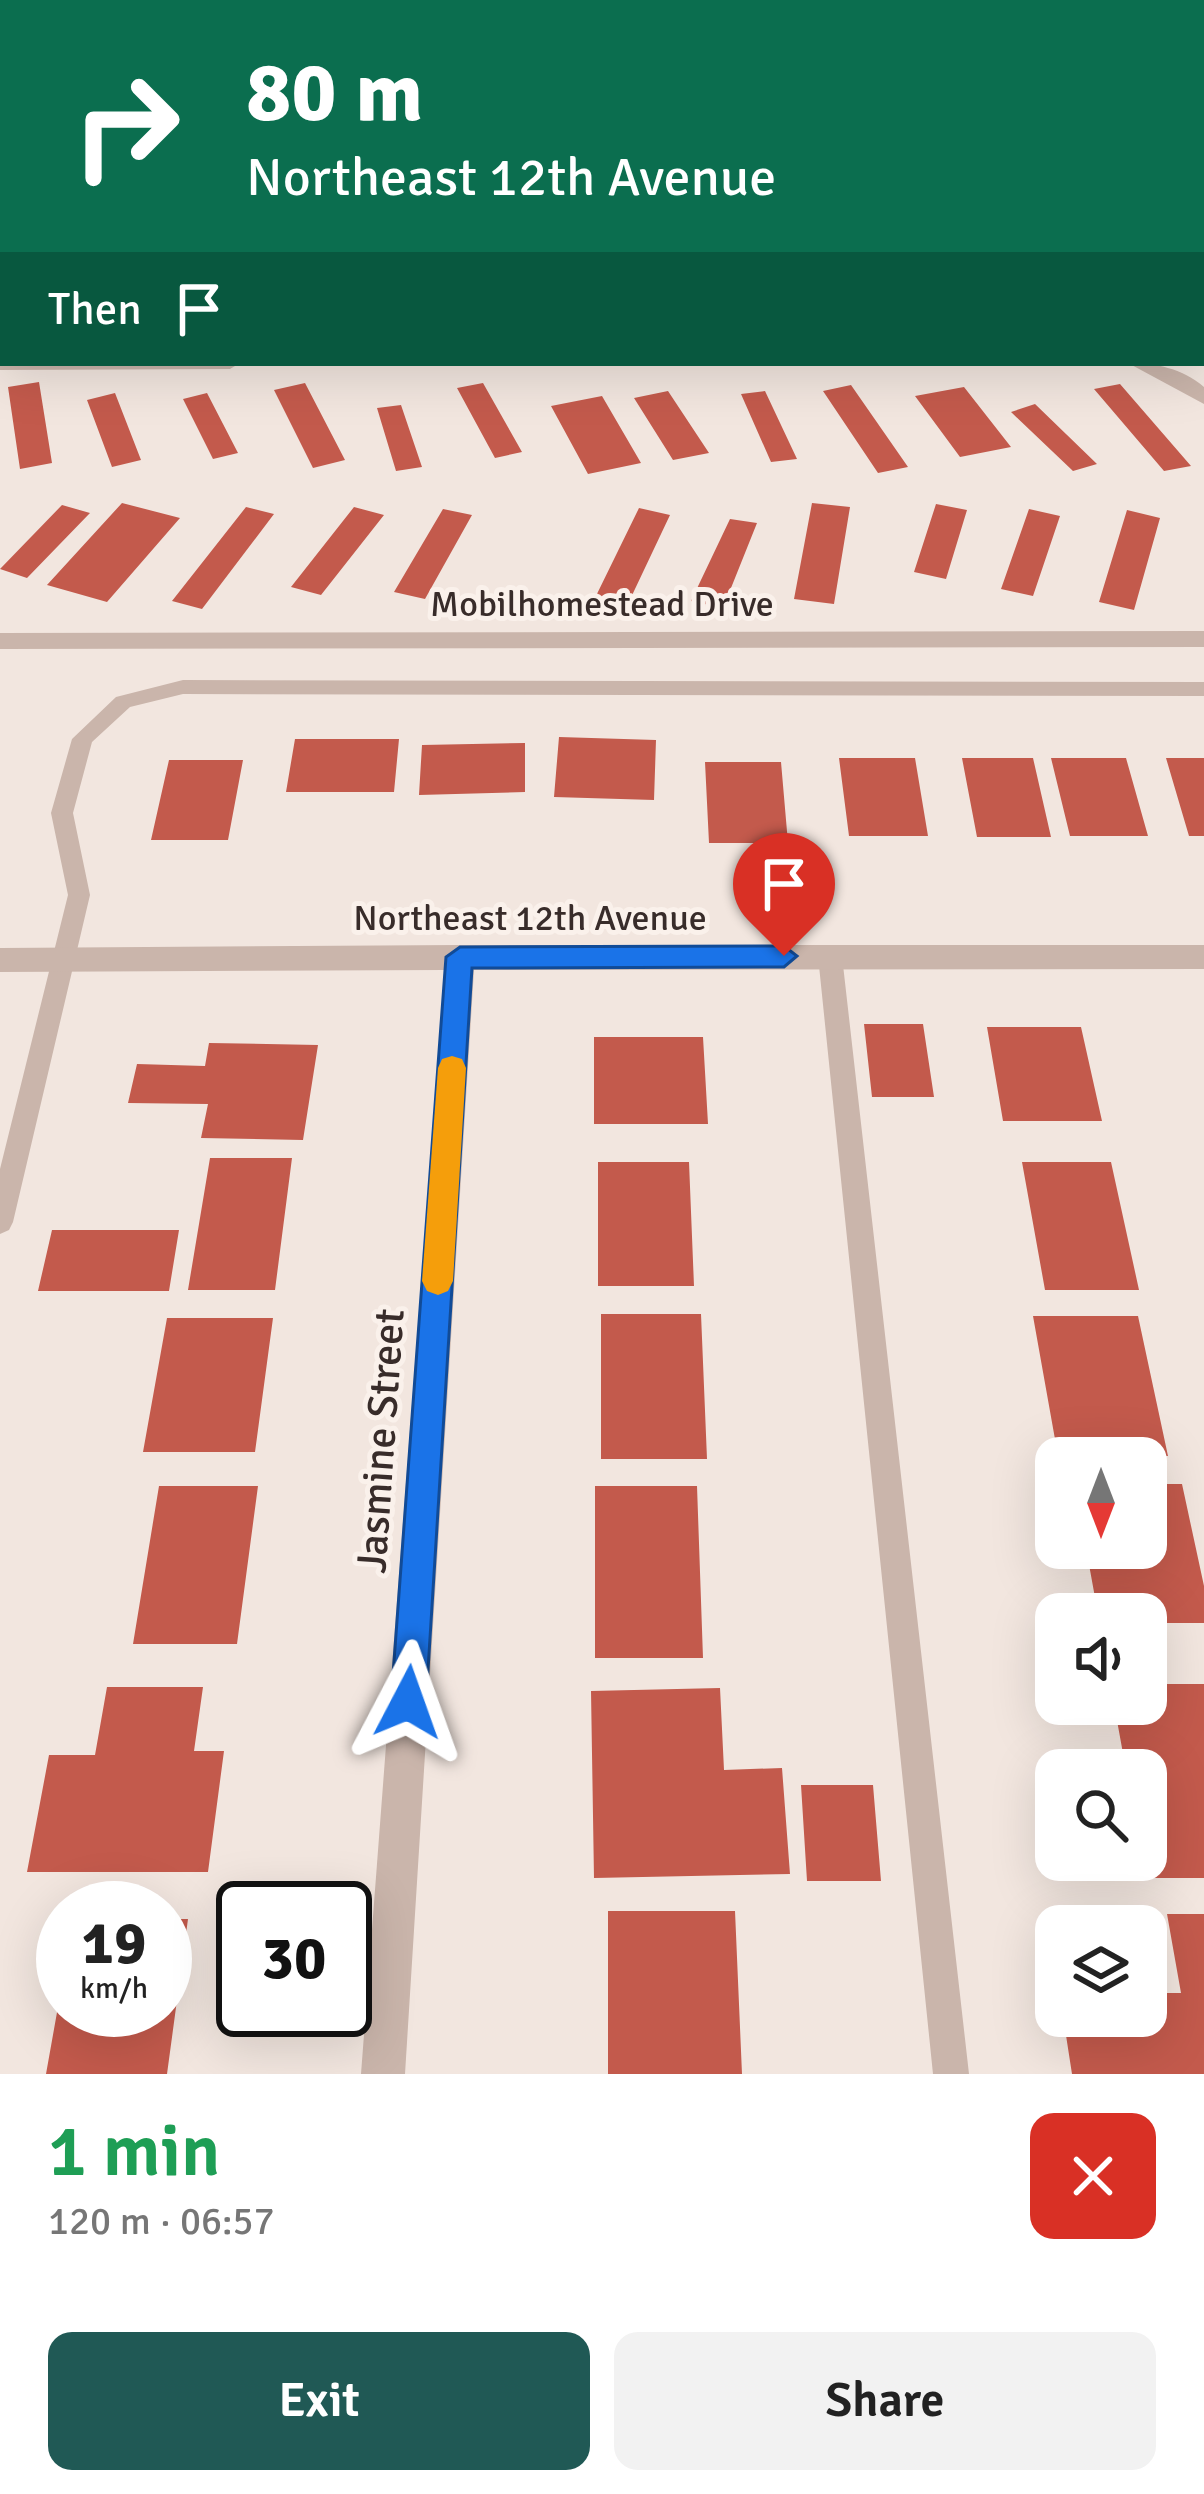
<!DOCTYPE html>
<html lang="en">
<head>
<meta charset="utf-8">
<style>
	:root { --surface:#fff; --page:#f2f2f2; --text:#222; --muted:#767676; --accent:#205955 }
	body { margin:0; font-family:Signika,sans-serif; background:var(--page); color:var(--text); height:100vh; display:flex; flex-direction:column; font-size:45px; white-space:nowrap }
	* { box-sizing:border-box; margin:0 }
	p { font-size:39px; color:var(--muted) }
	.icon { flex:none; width:66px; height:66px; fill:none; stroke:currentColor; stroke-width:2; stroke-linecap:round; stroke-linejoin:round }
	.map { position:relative; height:2074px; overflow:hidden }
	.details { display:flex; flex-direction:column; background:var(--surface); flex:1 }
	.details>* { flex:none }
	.banner { position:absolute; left:0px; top:0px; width:1206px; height:366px; box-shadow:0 12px 48px #0002; background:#0b6e4f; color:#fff; overflow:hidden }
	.needle { width:78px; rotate:180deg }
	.tools { position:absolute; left:1035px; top:1437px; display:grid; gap:24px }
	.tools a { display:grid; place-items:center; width:132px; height:132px; border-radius:24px; background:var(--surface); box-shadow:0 12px 48px #0002; font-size:60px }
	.speed { position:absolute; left:36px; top:1881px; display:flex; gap:24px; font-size:60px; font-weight:700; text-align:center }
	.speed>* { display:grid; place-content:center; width:156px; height:156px; border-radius:50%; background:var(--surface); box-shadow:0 12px 48px #0002; line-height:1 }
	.speed small { font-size:30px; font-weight:400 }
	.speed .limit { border:6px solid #111; border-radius:18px; background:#fff; color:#111 }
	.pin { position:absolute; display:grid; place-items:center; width:102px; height:102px; color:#fff; margin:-123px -51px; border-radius:50% 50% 50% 0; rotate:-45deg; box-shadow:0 0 12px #0007 }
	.pin .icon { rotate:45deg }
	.me { position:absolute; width:132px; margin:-66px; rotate:4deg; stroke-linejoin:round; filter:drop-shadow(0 0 9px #0008) }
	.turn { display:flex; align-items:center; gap:42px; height:252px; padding:0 48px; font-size:54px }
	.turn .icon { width:156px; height:156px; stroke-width:2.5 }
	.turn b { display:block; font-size:84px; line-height:102px }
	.then { display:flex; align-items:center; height:114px; padding:0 48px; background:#0003; gap:24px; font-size:45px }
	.round { display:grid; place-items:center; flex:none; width:126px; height:126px; border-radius:24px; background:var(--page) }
	.headline { display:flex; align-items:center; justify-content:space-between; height:204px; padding:0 48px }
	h1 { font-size:72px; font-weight:600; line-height:90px; color:#1e9e55 }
	.button { display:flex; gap:24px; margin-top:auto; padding:24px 48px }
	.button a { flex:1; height:138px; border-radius:24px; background:var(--accent); color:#fff; font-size:48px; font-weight:600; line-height:138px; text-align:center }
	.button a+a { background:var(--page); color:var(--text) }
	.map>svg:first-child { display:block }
	.building { fill:#c35a4c }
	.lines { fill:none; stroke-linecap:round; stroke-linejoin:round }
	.lane { fill:#cab5ab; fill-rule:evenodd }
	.street { fill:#cab5ab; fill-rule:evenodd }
	.route { fill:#1a73e8; stroke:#114b97; stroke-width:3 }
	.slow { fill:#f59e0b }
	.labels { text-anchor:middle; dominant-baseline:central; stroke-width:10; stroke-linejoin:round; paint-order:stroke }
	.street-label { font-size:36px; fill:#382c2a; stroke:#faf1eb }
	.near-street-label { font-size:42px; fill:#382c2a; stroke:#faf1eb }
</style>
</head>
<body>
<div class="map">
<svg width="1204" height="2074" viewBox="0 0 1204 2074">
	<rect width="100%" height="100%" fill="#f2e6df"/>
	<path class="building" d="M39,382L52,463L20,469L8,387Z
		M305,383L345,460L313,468L274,390Z
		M483,383L522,452L495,458L457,388Z
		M1120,384L1191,466L1164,471L1094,389Z
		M851,385L908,467L878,473L823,391Z
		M964,387L1011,447L960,457L915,396Z
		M668,391L709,453L673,460L634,398Z
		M765,391L797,459L771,462L741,394Z
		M115,393L141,460L112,467L87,400Z
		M207,393L238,453L213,459L183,399Z
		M602,396L641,463L588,474L551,406Z
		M1035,404L1097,464L1073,471L1011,412Z
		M401,405L422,467L396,471L377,408Z
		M122,503L180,518L107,602L47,585Z
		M812,503L850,507L834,604L794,599Z
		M936,504L967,510L946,579L914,572Z
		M62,505L90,513L27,578L0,569Z
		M246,507L274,514L202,609L172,601Z
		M354,507L384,515L321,595L291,587Z
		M639,508L670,515L626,608L594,600Z
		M443,509L472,515L425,599L394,592Z
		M1029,509L1060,516L1033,596L1001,589Z
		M1127,510L1160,518L1134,610L1099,602Z
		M730,519L757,523L723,608L691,601Z
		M559,737L656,740L654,800L554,797Z
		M295,739H399L394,792H286Z
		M525,743V792L419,795L422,745Z
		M839,758H915L928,836H849Z
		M962,758H1033L1051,837H977Z
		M1051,758H1126L1148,836H1070Z
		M1166,758H1204V836H1189Z
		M169,760H243L228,840H151Z
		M705,762H781L788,843H709Z
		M864,1024H923L934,1097H872Z
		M987,1027H1081L1102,1121H1003Z
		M594,1037H703L708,1124H594Z
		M209,1043L318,1045L303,1140L201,1138L208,1104L128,1103L137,1064L205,1066Z
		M210,1158H292L275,1290H188Z
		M598,1162H689L694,1286H598Z
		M1022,1162H1111L1139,1290H1045Z
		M52,1230H179L169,1291H38Z
		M601,1314H701L707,1459H601Z
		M1033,1316H1138L1168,1456H1058Z
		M167,1318H273L255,1452H143Z
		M1146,1484H1182L1204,1586V1623H1146V1614H1098L1086,1548H1146Z
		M159,1486H258L237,1644H133Z
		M595,1486H697L703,1658H595Z
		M1146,1684H1204V1878H1109L1106,1860H1146V1770H1126L1114,1704H1146Z
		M107,1687H203L194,1751H224L208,1872H27L49,1755H95Z
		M720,1688L724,1770L782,1768L790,1874L594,1878L591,1691Z
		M801,1785H873L881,1881H807Z
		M608,1911H735L742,2074H608Z
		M1167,1914H1204V2074H1072L1063,2016H1146V1993H1181Z
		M165,1919H188L167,2074H46L61,1990L63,2010H165Z"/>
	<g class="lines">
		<path class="lane" d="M1203,143H1204V153H1203Z
			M183,680L1204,682V696L183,694L130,707L92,742L73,813L90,895L13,1222L9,1230L0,1234V1169L68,895L51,813L72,739L116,697Z
			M830,947L842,956L969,2074H933L818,956Z"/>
		<path class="street" d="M195,0H215L193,3Z
			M547,0H566L545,3Z
			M873,0H892L871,3Z
			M3,85V95L0,96V86Z
			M3,288V300L0,301V289Z
			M0,358L3,363H240L230,369L0,370Z
			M1128,363C1155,363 1182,368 1204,387V404Z
			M1204,631V647L0,649V633Z
			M460,945H1204V969L474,970L405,2074H361L445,970L0,972V948Z"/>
	</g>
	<path class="route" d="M784,946L797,956L784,967L472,968L426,1702L421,1714L408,1720L396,1714L391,1702L446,957L460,947Z"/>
	<path class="slow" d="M452,1056L462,1059L466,1068L453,1281L448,1291L438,1295L427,1291L422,1281L438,1068L442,1059Z"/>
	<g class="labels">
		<g class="street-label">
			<text x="602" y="604">Mobilhomestead Drive</text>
			<text x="530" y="918">Northeast 12th Avenue</text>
		</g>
		<g class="near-street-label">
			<text transform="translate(381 1441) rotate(-86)">Jasmine Street</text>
		</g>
	</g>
</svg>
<div class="tools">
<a><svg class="needle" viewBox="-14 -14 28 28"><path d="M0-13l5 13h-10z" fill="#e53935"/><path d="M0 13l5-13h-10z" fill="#767676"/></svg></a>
<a><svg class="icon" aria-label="sound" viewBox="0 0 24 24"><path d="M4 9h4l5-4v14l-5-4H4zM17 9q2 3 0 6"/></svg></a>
<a><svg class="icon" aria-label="search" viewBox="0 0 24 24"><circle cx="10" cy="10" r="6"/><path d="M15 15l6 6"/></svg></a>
<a><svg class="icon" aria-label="layers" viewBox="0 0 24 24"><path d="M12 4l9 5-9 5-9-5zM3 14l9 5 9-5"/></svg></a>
</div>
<div class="speed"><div>19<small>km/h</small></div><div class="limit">30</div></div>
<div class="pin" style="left:784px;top:956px;background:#d93025"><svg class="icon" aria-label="arrive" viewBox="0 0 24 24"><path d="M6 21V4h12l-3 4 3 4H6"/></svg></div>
<svg class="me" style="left:408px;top:1702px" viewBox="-20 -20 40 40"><path d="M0-17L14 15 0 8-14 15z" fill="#1a73e8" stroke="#fff" stroke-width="4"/></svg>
<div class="banner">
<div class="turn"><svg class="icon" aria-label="right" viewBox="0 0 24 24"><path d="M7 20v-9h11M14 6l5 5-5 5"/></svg><div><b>80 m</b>Northeast 12th Avenue</div></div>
<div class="then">Then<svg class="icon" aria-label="arrive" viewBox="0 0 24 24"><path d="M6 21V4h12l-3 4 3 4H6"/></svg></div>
</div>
</div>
<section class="details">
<div class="headline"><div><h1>1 min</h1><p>120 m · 06:57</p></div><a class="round" style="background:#d93025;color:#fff"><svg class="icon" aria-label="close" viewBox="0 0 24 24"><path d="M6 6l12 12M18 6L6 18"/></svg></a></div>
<div class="button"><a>Exit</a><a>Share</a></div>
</section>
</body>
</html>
